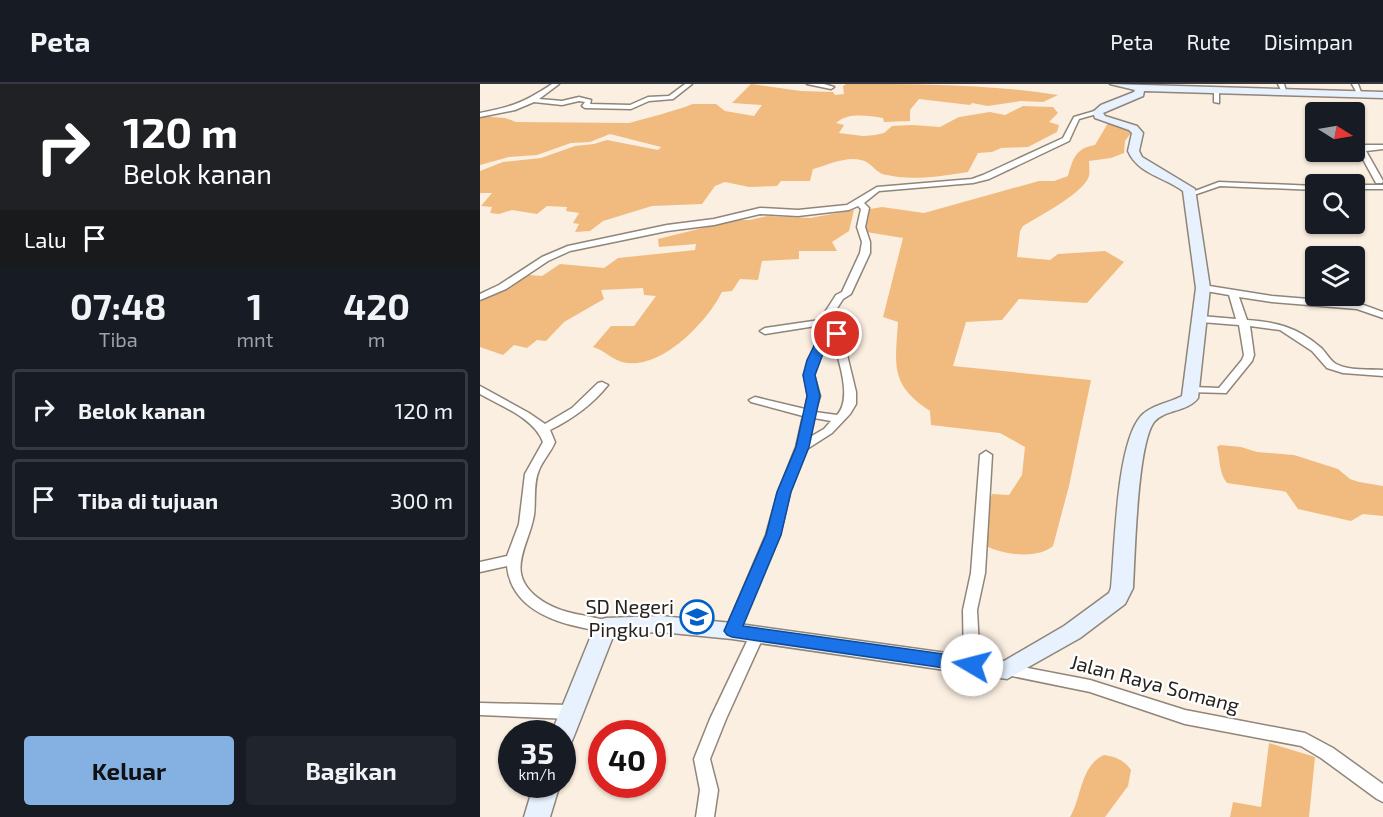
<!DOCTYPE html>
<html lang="id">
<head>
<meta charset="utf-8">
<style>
	:root { --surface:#171b24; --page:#20242c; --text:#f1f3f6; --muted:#9ea1a6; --line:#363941; --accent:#85b1e2 }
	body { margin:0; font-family:"Exo 2",sans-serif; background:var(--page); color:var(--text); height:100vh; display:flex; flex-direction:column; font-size:22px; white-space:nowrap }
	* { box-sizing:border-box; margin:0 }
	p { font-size:20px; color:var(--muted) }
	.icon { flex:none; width:33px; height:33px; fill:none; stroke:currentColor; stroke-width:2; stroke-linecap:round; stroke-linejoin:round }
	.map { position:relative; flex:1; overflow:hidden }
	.drawer { display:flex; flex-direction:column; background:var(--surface); width:480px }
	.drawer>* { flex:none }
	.top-card { background:#202124; color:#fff; overflow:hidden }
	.needle { width:39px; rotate:101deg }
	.fabs { position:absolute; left:825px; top:18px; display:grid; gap:12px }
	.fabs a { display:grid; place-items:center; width:60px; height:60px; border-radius:6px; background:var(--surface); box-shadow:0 2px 4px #0004; font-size:30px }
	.speed { position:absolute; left:18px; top:636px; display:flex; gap:12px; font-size:30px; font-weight:700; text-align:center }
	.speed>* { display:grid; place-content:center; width:78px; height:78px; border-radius:50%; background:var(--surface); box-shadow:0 2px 4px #0004; line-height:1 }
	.speed small { font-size:15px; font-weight:400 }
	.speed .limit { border:9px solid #d22; background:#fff; color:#111 }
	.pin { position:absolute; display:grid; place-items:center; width:51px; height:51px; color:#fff; margin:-26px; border:3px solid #fff; border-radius:50%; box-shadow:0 2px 6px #0007 }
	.me { position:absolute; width:66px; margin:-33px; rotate:278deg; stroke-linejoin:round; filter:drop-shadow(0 0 4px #0008) }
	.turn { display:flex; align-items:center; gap:21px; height:126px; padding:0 24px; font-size:27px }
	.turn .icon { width:78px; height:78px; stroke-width:2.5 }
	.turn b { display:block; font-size:42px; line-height:51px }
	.then { display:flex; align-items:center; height:57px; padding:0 24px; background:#0003; gap:12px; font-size:22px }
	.eta { display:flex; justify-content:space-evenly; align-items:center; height:102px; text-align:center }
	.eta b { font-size:36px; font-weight:700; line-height:42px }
	.primary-button { display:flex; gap:12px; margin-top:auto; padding:12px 24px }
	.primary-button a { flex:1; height:69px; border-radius:6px; background:var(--accent); color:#111; font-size:24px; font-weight:700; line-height:69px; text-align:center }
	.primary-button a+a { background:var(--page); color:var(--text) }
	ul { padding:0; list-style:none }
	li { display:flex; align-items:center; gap:18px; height:81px; margin:0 12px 9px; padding:0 12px; border:3px solid var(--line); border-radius:6px }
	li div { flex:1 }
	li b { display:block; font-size:22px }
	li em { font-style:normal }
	header { display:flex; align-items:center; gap:36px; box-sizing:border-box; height:84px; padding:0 30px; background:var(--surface); border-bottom:2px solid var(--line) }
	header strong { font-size:28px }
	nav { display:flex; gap:33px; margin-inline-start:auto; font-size:21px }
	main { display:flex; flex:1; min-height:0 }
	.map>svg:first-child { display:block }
	.green { fill:#f1bb7f }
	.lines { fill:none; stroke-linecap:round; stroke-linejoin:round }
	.street-casing { stroke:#908579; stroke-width:3 }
	.secondary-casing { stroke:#908579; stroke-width:3 }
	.street { fill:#fff; fill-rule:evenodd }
	.secondary { fill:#e8f2ff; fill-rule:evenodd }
	.route { fill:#1a73e8; stroke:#114b97; stroke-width:1.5 }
	.labels { text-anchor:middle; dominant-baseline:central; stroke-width:4.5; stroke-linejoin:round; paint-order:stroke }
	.near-poi-label { font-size:20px; fill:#27221e; stroke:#fff; text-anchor:end }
	.near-street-label { font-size:20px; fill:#27221e; stroke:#fff }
</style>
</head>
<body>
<header>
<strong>Peta</strong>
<nav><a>Peta</a><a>Rute</a><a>Disimpan</a></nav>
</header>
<main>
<section class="drawer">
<div class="top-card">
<div class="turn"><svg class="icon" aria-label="right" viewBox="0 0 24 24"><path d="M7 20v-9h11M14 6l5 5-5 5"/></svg><div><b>120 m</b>Belok kanan</div></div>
<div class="then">Lalu<svg class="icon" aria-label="arrive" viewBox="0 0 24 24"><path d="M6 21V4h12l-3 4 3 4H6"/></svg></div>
</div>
<div class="eta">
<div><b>07:48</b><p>Tiba</p></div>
<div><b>1</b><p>mnt</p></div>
<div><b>420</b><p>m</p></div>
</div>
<ul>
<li><svg class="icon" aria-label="right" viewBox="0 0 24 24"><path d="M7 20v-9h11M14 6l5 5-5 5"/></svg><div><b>Belok kanan</b></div><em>120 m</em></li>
<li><svg class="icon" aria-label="arrive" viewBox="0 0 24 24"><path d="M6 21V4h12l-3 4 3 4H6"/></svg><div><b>Tiba di tujuan</b></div><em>300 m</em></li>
</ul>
<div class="primary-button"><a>Keluar</a><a>Bagikan</a></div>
</section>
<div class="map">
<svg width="903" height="733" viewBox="0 0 903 733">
	<rect width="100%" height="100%" fill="#fbefe1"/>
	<path class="green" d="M271,0L321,7L353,8L355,11L364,10L363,2L366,0C437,0 509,0 578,11L563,18L541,17L508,22L492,19L490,21L439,15L430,26V37L404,38L403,34C387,32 369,28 356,39L364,41L359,49L383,52L395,51L404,49L412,42L432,41L460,43L479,33L510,28L525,31L543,22L573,23L578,29L569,38L579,41L577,48L548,63L521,64L512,68L498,69L488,88C462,92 433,97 407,91C398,90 395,84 388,79C372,69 349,81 333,85L330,97H301L297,102L269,103L245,98L235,102L222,120L172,122L123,137L110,147L95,148L99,140L93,139L99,129L86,127L87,123L67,122L57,130L32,126L19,130L10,129L12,123L1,122L12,109H0V87L23,78L61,74L95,62L114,60L127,56L178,66L181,63L130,50L110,58L91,59L57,71L29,73L0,81V32L25,34L36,38L149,39C157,37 209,23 212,20H236L245,27L274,32L282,21L252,19Z
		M628,39L651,46V49L645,57L644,69L631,74L609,77C609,82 610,88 609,92C603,110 559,132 543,142L540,147L537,173L570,176L578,170L625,167L644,178L607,219L539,215L522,236L486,238L473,282L611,296L589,402L573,462C557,476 519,471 501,459L505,431L512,410L529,411L542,391L545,363L520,349L451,341L450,327C410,301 415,282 418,238L403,233L423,154L380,147L384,126L402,123L444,129L559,97H574L588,92C593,74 596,64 615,61Z
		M374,126L369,147L352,158L357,167H319V175L282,177L278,196L260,195L252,207L242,208C227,238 180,288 142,278C131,275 124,266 113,263L131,242H154L176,212L164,211L163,204L121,206L124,215L84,238L66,257L57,256L47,264L34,261L23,271L0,263V218L49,191L62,192L80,180L124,184L138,174L215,166L216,160L179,163L178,155L255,136H270L287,132L330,134Z
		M740,361L761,363L777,368L814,371L858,385L870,395L879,398L903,402V432L883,430L871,437L818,425L806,408L802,407L747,399C739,390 740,375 737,363Z
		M789,659L835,673L829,733H750L753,718L781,723Z
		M624,671C636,673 644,676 651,686L648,702L625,733H590C602,713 600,682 624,671Z"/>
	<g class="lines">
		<defs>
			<path id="street" d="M72,0H79L59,15L82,17L99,13L111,16L110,20L150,21L168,13L189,12L205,0H212L193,15L169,17L151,25L105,24L102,22L105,18L99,17L82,21L54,18L35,26L0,33V29C32,23 45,18 72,0Z
				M327,0H344L354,3L351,5Z
				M798,0H804L807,10H803Z
				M872,0H878L882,11H878Z
				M734,5L739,6V19L734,18Z
				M618,26L620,27V29L599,35L589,57L509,95L493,99L399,107L384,119L389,124L385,143L390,158V169L371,210L363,215L349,237L362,250L376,308V320L370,330L352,349L327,365L310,408L300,451L259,547L257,551L252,553L247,551L245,547L286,451L298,408L316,363L323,332L271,318L269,316L275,313L325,325L328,312L324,291L337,256L350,249L342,241L285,250L280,247L285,244L340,236L356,211L362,208L380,169L382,158L377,143L381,125L378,122L369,126L318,132L280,130L234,141L187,147L90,167L68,177L26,205L0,216V210L19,201L62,173L88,162L187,141L234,135L280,124L318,126L367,121L397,103L492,95L503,91L583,54L594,33ZM353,255C358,276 373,314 357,331L335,328L340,312L334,291L346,258ZM334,334L351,337L344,345L330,353Z
				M884,61H903V65L886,67L903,97L902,99H896L878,66Z
				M739,98L836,102V106L740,102L711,112L707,110Z
				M874,101H903V105H874Z
				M723,201L792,212L878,219L903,228V234L877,225L792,218L759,213L767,236C796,238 817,243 840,263C846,268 850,277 856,280C869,287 889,285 903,286V292L863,289L847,284L832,267L800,246L770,242L774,271L772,277L746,309L708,308L706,306L712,303L739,304L762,276L764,271L759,241L721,238L716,235L721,232L756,235L749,211L720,206L718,204Z
				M122,298L128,301C112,321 92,335 70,346L75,358C71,368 63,376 59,386C53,399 56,417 54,431C49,462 24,488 58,514C80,531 106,530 131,538L133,542L131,546C122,549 113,546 104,544C69,537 31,522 27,482L0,488V478L27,472L39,440L45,390L63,358C54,334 21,322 0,310V302L49,329L65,340L92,324L118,299Z
				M506,367L512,371L505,489L497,526L500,581L497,585L492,587L487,585L484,581L483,526L491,489L500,371Z
				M277,545L282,547L284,551L246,635L230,675L238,706L234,733H216L220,706L214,675L230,635L270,551L272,547Z
				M527,580L610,596L705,626L825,649L853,664L903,700V718L897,715L841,674L821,662L705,640L610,608L522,590L519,586L522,582Z
				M0,619L90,621L96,623L98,628L96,633L90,635L0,631Z"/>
			<path id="secondary" d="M630,0L903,8V14L664,7L663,12L623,29L625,32L657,42L663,49L659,67L662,73L715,105L730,204L718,314C708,328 685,325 674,338C657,361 655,471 653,504L645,520L600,554L527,595L252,555L181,548L134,550L94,652L91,659L82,662V650H71L115,542L118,536L126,534L181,532L252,539L524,577L584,542L629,509L631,504C635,465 636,360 661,332C671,321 689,319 702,312L716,204L703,107C684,93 658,90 648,67L652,49L649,46L615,34L613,28L621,21L654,8L655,6Z
				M54,700H80L70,733H44Z"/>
		</defs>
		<use href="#street" class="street-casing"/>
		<use href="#secondary" class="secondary-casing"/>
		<use href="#street" class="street"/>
		<use href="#secondary" class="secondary"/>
	</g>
	<path class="route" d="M357,247L363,250L347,259L335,291L340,312L329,363L311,408L301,451L263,542L492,574L498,576L501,581L498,586L492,588L252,553L247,551L244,547L286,451L297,408L316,363L327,312L323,291L327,276L338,254Z"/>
	<defs>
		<symbol id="school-ring" viewBox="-11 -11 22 22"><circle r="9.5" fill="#fff" stroke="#0160c9" stroke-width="1.5"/><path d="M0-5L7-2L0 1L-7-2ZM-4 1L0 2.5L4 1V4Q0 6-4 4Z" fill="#0160c9"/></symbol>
	</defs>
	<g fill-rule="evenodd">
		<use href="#school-ring" x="198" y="514" width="38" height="38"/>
	</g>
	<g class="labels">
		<g class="near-poi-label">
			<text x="194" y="522">SD Negeri<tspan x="194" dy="23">Pingku 01</tspan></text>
		</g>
		<g class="near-street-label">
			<text transform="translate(675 599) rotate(15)">Jalan Raya Somang</text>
		</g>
	</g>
</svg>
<div class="fabs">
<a><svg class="needle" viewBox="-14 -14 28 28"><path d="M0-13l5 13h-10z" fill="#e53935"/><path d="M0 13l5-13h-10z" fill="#9ea1a6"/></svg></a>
<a><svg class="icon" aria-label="search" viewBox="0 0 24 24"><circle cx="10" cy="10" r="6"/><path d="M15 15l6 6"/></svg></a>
<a><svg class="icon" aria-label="layers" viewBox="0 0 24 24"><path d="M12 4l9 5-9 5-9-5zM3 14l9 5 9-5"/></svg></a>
</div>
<div class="speed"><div>35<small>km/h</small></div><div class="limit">40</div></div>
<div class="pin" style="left:357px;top:250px;background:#d93025"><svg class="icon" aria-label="arrive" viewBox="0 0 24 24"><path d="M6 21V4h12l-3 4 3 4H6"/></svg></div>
<svg class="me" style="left:492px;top:581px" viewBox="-20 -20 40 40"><circle r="19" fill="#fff"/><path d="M0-13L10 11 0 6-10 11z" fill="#1a73e8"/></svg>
</div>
</main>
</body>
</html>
